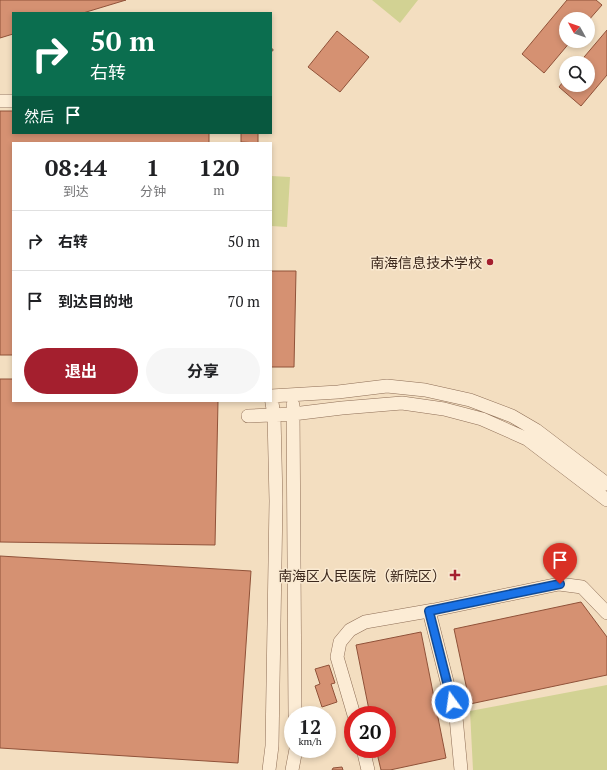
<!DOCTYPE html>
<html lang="zh">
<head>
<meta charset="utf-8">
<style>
	:root { --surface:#fff; --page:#f6f6f6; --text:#202124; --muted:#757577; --line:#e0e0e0; --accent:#a41f2e }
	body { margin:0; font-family:"PT Serif","Noto Sans SC",serif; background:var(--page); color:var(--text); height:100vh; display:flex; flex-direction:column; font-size:15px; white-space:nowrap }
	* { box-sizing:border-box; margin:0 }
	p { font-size:13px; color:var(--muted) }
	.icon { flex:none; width:22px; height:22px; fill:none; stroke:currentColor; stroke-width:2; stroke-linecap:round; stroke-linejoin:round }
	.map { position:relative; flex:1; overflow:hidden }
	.sheet { position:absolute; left:12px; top:142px; width:260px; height:260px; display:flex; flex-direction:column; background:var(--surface); border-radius:0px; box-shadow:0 2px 6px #0003 }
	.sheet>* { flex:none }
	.hud { position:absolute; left:12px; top:12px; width:260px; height:122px; border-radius:0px; box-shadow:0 2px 6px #0003; background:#0b6e4f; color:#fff; overflow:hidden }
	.needle { width:26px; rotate:310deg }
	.fabs { position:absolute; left:559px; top:12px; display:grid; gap:8px }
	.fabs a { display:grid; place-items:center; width:36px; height:36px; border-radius:50%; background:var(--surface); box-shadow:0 2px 6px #0003; font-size:20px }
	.speed { position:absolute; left:284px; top:706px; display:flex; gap:8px; font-size:20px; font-weight:700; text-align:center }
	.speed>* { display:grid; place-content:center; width:52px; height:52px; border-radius:50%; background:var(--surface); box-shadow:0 2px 6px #0003; line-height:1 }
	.speed small { font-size:10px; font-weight:400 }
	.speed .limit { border:6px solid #d22; background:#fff; color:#111 }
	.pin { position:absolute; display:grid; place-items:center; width:34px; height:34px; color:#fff; margin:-41px -17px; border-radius:50% 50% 50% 0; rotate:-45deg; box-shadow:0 0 4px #0007 }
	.pin .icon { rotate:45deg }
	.me { position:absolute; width:44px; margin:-22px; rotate:346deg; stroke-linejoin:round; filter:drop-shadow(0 0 3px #0008) }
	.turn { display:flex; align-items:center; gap:14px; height:84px; padding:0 12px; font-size:18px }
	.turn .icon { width:52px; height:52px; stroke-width:2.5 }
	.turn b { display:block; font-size:28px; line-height:34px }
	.then { display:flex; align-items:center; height:38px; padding:0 12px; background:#0003; gap:8px; font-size:15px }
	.eta { display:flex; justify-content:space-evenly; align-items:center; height:68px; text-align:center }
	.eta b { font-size:24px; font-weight:700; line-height:28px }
	.primary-button { display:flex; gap:8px; margin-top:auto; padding:8px 12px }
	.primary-button a { flex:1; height:46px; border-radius:24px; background:var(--accent); color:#fff; font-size:16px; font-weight:700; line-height:46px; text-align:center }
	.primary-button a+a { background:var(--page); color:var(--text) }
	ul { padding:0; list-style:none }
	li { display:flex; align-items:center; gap:12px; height:60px; padding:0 12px; border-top:1px solid var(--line) }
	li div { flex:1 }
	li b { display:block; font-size:15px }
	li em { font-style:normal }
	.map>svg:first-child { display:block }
	.green { fill:#d2d293 }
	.building { fill:#d59172; stroke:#905239 }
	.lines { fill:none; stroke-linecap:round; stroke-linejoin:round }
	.minor-casing { stroke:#8e6e56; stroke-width:14 }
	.path { stroke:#8e6e56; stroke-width:2.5; stroke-dasharray:3 2; stroke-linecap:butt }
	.minor { stroke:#fcecd5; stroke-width:13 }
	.route-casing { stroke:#114b97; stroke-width:10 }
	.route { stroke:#1a73e8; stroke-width:7 }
	.poi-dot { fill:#a41f2e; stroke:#f9e9d1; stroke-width:1.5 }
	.labels { text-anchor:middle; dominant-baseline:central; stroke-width:3; stroke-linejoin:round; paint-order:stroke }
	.poi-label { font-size:14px; fill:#3c281c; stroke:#f9e9d1; text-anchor:end }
</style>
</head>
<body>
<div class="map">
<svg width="607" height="770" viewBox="0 0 607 770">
	<rect width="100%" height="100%" fill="#f3dec0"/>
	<path class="green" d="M372,0H418L400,23Z
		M271,176L290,177L287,227L271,226Z
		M607,685V770H473L470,711Z"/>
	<path class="building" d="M0,0H126L83,13H13V34L0,38Z
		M567,0H596L602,5L588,21V19H566V41H571L544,73L522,54Z
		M607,30V75L581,106L559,87L566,78V85H588V63H579Z
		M337,31L369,57L340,92L308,67Z
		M0,111H13V133H209V143H13V355H0Z
		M241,133H258V143L241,142Z
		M271,271H296L294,367H271Z
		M0,379H13V401H218L215,545L0,542Z
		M0,556L251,571L238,763L0,748Z
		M581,602L607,637V675L470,704L454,629Z
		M421,632L446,758L390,770H381L376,749H387V715H370L356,645Z
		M329,665L335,683L331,684L337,702L322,707L315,686L320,684L315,669Z
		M342,767L343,770H332L333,768Z"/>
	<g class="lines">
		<defs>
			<path id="minor" d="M0,101H13
				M271,396L338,392L387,386L425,390L470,400L512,416L536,430L607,484
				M293,405L295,715
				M248,416L293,414L342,408L402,403L444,409L482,419L527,439L607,500
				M429,611L456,717L461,770
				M354,715L337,657L340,642L350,630L365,622L434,610L559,584L582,587L607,613
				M363,749L368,770
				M269,770L272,746L276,501L274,415L271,397
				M292,770L296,749"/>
		</defs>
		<use href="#minor" class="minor-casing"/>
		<path class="path" d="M271,51L273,49"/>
		<use href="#minor" class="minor"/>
	</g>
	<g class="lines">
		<defs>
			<path id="route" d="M452,702L429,611L560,584"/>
		</defs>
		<use href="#route" class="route-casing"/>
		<use href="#route" class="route"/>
	</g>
	<g class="poi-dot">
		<circle cx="490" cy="262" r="4"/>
		<path d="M453 569h4v4h4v4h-4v4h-4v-4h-4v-4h4z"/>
	</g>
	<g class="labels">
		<g class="poi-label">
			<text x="482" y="262">南海信息技术学校</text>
			<text x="446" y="575">南海区人民医院（新院区）</text>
		</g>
	</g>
</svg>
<div class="fabs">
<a><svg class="needle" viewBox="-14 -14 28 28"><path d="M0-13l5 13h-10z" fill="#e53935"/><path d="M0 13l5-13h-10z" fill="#757577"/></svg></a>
<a><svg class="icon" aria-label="search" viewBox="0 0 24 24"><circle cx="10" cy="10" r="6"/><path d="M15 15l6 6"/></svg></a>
</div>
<div class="speed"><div>12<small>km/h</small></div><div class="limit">20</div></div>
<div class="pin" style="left:560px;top:584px;background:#d93025"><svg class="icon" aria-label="arrive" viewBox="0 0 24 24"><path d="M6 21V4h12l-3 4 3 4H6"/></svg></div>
<svg class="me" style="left:452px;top:702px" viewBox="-20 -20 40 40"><circle r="17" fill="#1a73e8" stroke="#fff" stroke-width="3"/><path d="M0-11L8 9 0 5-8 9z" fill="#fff"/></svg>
<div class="hud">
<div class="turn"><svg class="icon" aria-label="right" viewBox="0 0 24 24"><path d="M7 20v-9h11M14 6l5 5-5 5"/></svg><div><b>50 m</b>右转</div></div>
<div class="then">然后<svg class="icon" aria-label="arrive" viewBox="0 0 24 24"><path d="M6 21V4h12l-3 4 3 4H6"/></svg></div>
</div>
<section class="sheet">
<div class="eta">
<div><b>08:44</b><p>到达</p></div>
<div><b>1</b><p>分钟</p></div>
<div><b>120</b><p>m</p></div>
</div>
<ul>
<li><svg class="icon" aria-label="right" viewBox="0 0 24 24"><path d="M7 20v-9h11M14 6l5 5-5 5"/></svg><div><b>右转</b></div><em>50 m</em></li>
<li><svg class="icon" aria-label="arrive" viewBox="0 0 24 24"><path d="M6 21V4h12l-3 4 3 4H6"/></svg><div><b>到达目的地</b></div><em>70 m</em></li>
</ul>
<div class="primary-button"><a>退出</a><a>分享</a></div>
</section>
</div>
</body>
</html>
